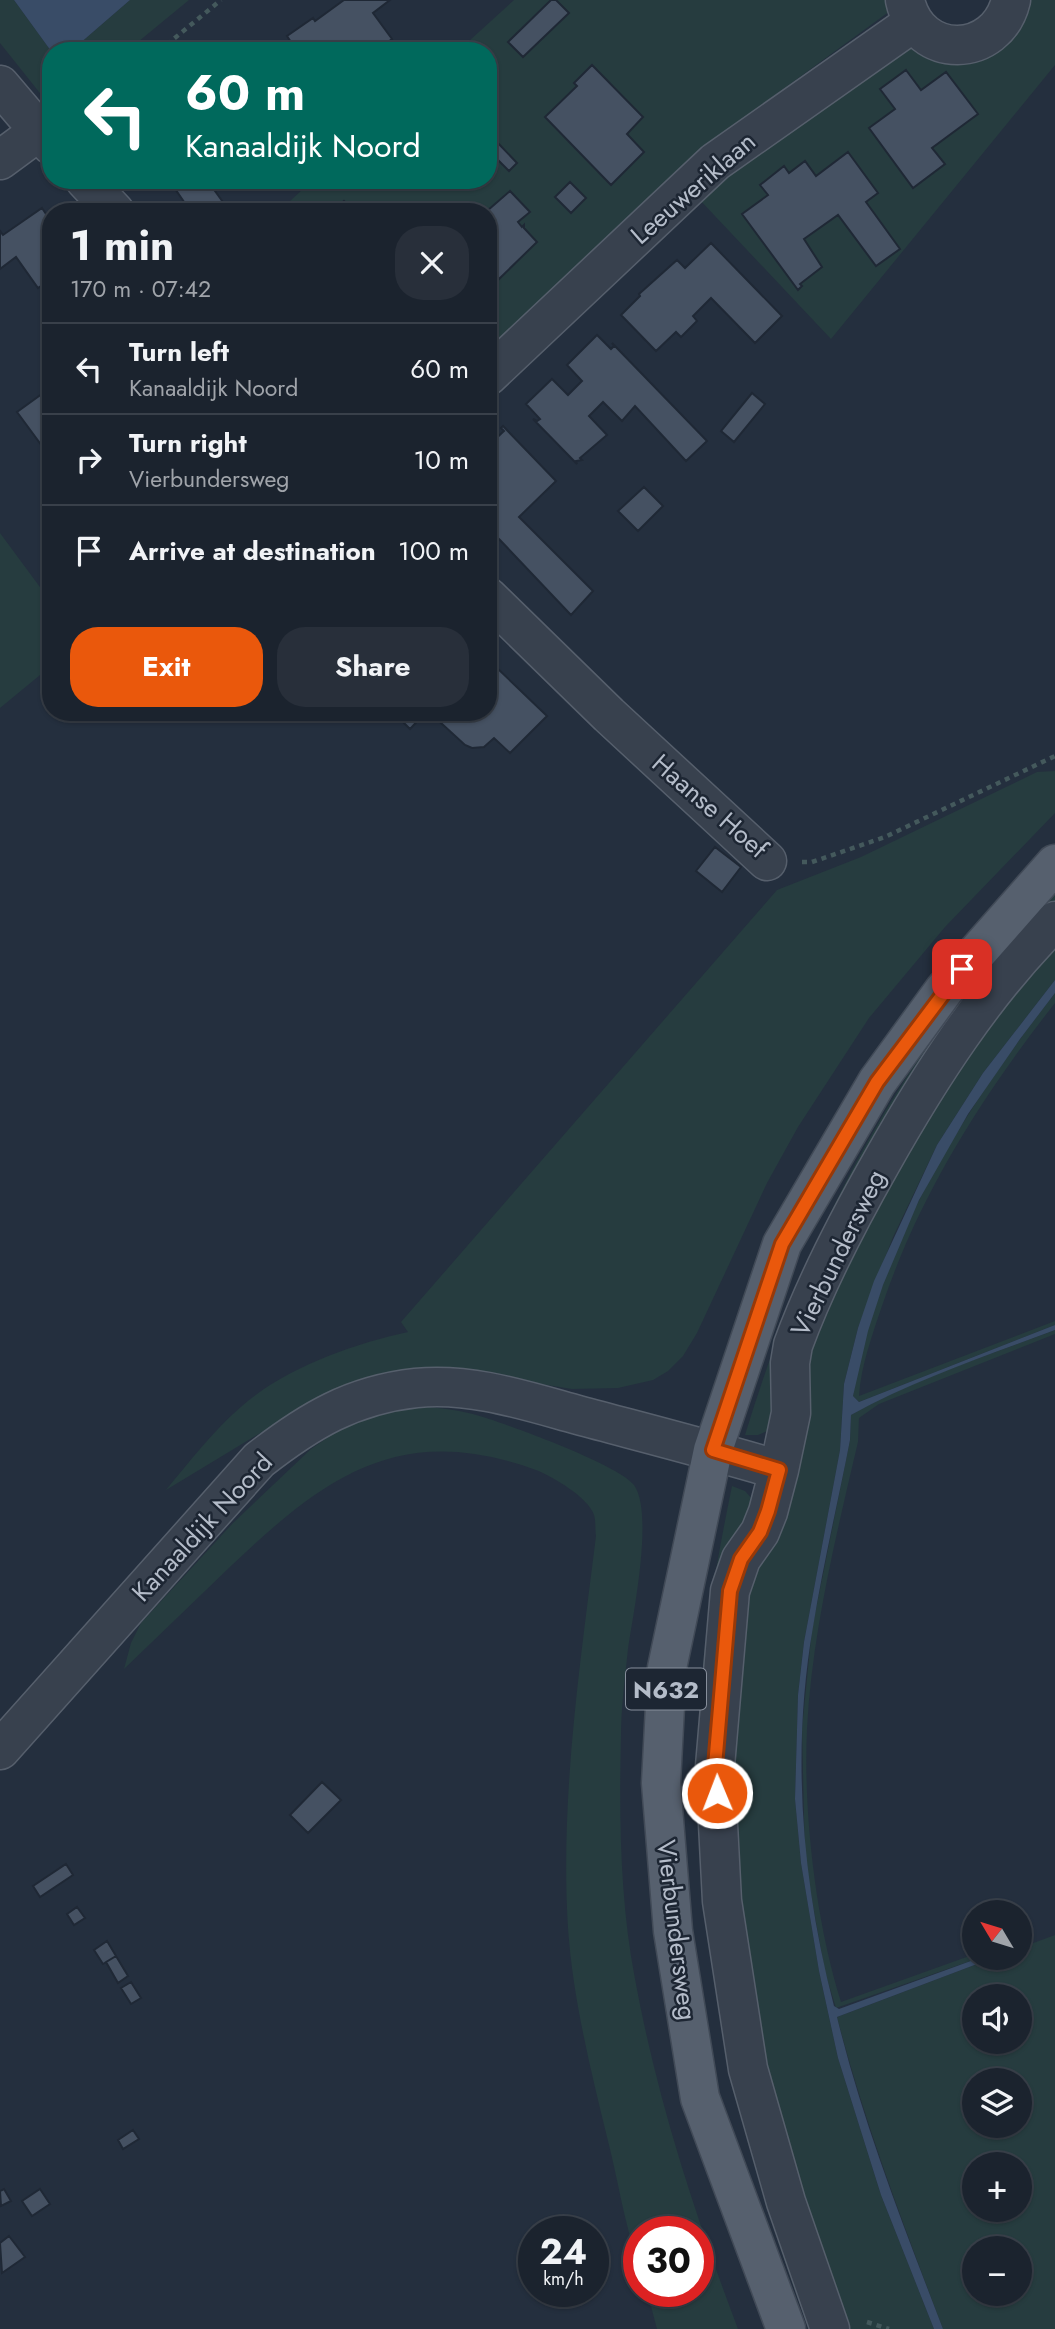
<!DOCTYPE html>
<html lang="en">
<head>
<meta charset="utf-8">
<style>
	:root { --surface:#1b232e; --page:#282f3a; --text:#f1f3f6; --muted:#a0a4aa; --line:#39404a; --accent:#ea580c }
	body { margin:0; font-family:Jost,sans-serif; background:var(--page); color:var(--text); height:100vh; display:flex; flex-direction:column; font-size:26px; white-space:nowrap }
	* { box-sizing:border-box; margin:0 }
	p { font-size:23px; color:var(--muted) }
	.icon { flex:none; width:38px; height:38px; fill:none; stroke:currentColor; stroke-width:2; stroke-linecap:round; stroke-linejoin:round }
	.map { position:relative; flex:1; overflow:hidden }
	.panel { position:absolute; left:42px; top:203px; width:455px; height:518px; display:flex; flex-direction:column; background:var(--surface); border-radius:28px; box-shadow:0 2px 5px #0004,0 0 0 2px var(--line) }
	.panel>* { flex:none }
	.banner { position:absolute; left:42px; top:42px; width:455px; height:147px; border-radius:28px; box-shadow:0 2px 5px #0004,0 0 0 2px var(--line); background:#00695c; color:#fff; overflow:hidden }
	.needle { width:46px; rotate:308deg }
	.buttons { position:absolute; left:962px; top:1900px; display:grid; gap:14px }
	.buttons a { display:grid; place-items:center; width:70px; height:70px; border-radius:50%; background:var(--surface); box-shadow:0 2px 5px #0004,0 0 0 2px var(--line); font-size:35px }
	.speed { position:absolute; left:518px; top:2216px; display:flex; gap:14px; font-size:35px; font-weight:700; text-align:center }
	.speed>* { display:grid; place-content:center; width:91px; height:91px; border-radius:50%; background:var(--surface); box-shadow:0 2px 5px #0004,0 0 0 2px var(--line); line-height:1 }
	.speed small { font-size:18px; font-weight:400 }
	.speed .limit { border:10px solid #d22; background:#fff; color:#111 }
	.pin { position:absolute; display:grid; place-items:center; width:60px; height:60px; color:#fff; margin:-30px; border-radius:14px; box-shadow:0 4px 10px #0006 }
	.me { position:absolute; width:77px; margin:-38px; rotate:359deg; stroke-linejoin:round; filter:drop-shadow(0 0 5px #0008) }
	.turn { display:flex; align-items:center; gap:24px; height:147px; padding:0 28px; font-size:32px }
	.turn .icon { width:91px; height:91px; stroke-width:2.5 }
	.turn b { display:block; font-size:49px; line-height:60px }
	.round { display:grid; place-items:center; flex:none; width:74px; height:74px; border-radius:28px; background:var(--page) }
	.headline { display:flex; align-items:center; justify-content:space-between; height:119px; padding:0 28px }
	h1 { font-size:42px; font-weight:700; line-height:52px }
	.cta { display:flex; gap:14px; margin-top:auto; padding:14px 28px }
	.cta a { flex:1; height:80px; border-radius:28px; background:var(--accent); color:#fff; font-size:28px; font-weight:700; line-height:80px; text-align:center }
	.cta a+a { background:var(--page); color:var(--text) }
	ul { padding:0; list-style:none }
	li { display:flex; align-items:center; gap:21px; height:91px; padding:0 28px; border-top:2px solid var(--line) }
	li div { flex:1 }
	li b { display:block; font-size:26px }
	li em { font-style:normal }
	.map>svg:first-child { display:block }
	.green { fill:#263c3f; fill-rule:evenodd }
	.water { fill:#394c67 }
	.building { fill:#455162; stroke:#1f2835; stroke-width:2 }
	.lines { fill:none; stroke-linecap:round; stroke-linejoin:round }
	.minor-casing { stroke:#565f6c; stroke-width:41 }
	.primary-casing { stroke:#414a57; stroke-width:41 }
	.path { stroke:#44595c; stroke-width:4.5; stroke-dasharray:5 5; stroke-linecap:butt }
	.minor { stroke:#38414e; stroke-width:38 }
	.primary { stroke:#56606e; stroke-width:38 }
	.route-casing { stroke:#983908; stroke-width:18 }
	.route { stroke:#ea580c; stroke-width:12 }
	.labels { text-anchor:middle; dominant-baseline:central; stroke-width:5; stroke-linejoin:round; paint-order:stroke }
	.shield { fill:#1d2633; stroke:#878f9c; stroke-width:2 }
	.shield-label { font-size:24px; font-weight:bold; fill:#b4bcc9 }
	.street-label { font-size:26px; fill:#b4bcc9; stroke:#1d2633 }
</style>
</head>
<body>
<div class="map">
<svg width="1055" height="2329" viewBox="0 0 1055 2329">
	<rect width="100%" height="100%" fill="#242f3e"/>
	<path class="green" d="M0,0H14L51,51V107L0,43Z
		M130,0H189L127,51H71Z
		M514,0H888L890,11L704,147L488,359V212H278L313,180H488V51H458Z
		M1024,0H1055V65L831,339L698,198L909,45L932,60L954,61Z
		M0,533L51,602V666L0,708Z
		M1055,771V813L945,927L869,1018L798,1127L767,1183L697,1333L683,1356L668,1371L653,1380L618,1388L572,1389L479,1374L318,1398L166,1490C190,1461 213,1431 242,1406C285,1368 353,1344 408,1332L401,1322L777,890L861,857L1037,772Z
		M1055,892V906L973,1002L770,1430L758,1435H745C793,1277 862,1126 965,996C993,960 1025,926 1055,892Z
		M1055,936V980L983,1073L937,1145L893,1237L858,1328L844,1384L840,1450L804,1642L798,1695L795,1799L801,1863L819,1971L838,2058L854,2109L881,2195L934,2329H841L794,2191L732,1902L734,1646L801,1372L885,1172Z
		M1055,993V1003C983,1095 921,1192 883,1303C873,1333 861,1365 859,1396L1055,1321V1325L859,1402L853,1396C875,1248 965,1108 1055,993Z
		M1055,1330V1334L879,1404L859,1418L858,1442C836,1536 812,1633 807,1729C803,1813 816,1922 841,2002L975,1954V1958H979L836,2008L825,1972L805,1861L802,1729L812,1629L850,1440L851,1415C915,1378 987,1356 1055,1330Z
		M413,1406C433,1407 453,1409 473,1414C502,1422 618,1464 634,1485C654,1513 633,1614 628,1649C625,1678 621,1708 621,1737C619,1817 620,1901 635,1979C657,2099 695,2215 738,2329H657L647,2291H698V2231H639V2265C625,2227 618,2180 608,2141C591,2071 573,2000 568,1928C560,1797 580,1665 596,1536C595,1530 596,1521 594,1515C589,1498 552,1476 536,1470C401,1421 327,1475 232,1565C196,1600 160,1634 124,1669L131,1643L141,1623L233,1523L311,1449L340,1429L371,1414Z
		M732,1486L745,1491L754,1501L735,1553L724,1991L820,2329H809C733,2124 684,1910 701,1691C706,1622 718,1554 732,1486Z
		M1055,1935V2329H943C904,2226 865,2124 837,2017L993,1958H1020V1948ZM975,1997H1020V2042H975ZM975,2081H1020V2126H975ZM975,2165H1020V2210H975ZM975,2249H1020V2294H975Z"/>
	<path class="water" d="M14,0H130L71,51H51Z
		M1055,980V993L1020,1039L968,1114L919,1200L883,1285L868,1331L853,1396L859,1402L1055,1325V1330C986,1356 916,1379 851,1415L850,1440C838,1502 823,1565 813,1627C791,1753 802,1883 834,2006L839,2009L979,1958H993L837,2017C863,2124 904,2227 943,2329H934L881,2195L854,2109L838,2058L819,1971L801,1863L795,1799L798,1695L804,1642L840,1450L844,1384L858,1328L874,1281L937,1145L983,1073Z"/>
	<path class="building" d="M344,0H390L373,13L392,39L376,51H372L368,45L360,51H297L287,36L313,18L315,21Z
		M551,0H556L569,13L523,57L508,42Z
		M592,65L643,117L627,134L644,152L611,185L545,117L577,86L574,83Z
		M906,70L921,90L946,72L978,114L932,148L945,164L913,188L869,128L895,109L880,89Z
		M496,141L517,163L509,171L488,150Z
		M848,152L878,193L866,202L900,249L876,266L838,215L804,239L822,267L800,284L802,286L798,290L742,214L768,195L760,185L784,166L789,173L805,161L816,176Z
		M169,180H215L210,184L230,212H191Z
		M570,182L586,198L571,213L555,197Z
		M510,191L530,212L518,222L522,227L524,225V228L537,242L499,279L488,268L487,211Z
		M344,201L354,211L353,212L333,211Z
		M42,208L50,220L46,223L51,230V279L38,288L16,257L0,269V231L3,235Z
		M711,243L782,316L755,343L711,298L693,316L697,321L681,337L676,332L656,351L621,315L640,296L639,294L677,260L685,268Z
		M597,335L611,349L614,346L612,343L707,441L686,461L635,406L622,421L603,402L589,416L607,435L580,458L582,460L576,461L577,464L533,419L537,421L540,419L526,404L552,379L568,395L582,381L567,365Z
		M46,391L51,396V445L45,450L17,412Z
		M752,393L765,404L734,442L721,431Z
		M503,426L556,481L519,517L593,591L571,615L500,540L490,531L488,532V446L504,431L501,428Z
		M644,487L663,506L638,531L618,511Z
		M496,667L547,716L510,753L494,738L484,747L472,748L465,745L429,712H488V675Z
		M393,712H426L410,729Z
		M715,847L741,867L722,892L696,871Z
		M322,1782L341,1800L308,1833L290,1815Z
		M66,1864L73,1875L40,1897L33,1886Z
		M77,1907L85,1918L74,1925L67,1914Z
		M107,1941L116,1956L103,1964L94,1950Z
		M116,1956L128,1976L118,1983L106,1962Z
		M131,1982L141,1998L131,2004L121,1988Z
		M133,2130L139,2139L123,2149L118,2140Z
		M4,2189L11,2201L1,2206L0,2191Z
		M40,2189L50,2204L32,2216L22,2201Z
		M9,2236L25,2257L2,2273L0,2243Z"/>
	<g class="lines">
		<defs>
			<path id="minor" d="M905,0C918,61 997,59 1011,0
				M0,85L51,145
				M0,160L38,132
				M85,180L115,212
				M488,376L715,162L914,22
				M488,597L609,715L767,861
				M0,1750L259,1460C309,1421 352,1395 416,1388C470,1382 527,1401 578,1415C645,1433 712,1450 779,1470
				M830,2329L786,2202L748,2069L722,1901L715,1766L730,1591L741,1559L760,1532L768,1512L779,1470L791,1413L790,1363L793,1345C816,1282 848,1221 881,1163C930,1076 984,992 1055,921"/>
			<path id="primary" d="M786,2329L700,2098L673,1931L661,1783L667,1668L713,1450L782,1244L877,1082L944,990L1055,864"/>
		</defs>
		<use href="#minor" class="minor-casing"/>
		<use href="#primary" class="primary-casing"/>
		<path class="path" d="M159,51L221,0
			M802,862H812L885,837L1055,756
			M867,2322L889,2329"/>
		<use href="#minor" class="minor"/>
		<use href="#primary" class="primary"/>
	</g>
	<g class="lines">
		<defs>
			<path id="route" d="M717,1793L715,1766L730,1591L741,1559L760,1532L768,1511L779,1470L713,1450L782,1244L877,1082L962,969"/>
		</defs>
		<use href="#route" class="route-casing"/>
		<use href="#route" class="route"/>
	</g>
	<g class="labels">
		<rect class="shield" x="626" y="1668.5" width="80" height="41" rx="5"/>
		<g class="shield-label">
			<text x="666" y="1689">N632</text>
		</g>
		<g class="street-label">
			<text transform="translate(693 188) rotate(-41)">Leeuweriklaan</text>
			<text transform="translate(710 806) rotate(41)">Haanse Hoef</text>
			<text transform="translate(838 1253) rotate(-64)">Vierbundersweg</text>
			<text transform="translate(202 1527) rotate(-47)">Kanaaldijk Noord</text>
			<text transform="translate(677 1930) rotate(83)">Vierbundersweg</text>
		</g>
	</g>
</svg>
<div class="buttons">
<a><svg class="needle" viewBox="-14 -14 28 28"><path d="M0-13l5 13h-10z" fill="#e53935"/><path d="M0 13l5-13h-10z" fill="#a0a4aa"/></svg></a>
<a><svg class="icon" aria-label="sound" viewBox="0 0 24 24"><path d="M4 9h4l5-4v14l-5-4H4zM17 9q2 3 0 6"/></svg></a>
<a><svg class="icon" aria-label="layers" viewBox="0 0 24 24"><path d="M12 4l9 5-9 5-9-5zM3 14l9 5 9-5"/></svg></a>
<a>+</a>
<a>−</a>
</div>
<div class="speed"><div>24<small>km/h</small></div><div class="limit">30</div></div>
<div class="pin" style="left:962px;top:969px;background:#d93025"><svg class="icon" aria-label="arrive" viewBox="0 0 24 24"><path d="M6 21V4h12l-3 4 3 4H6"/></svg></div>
<svg class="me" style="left:717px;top:1793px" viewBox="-20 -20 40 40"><circle r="17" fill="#ea580c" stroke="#fff" stroke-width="3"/><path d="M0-11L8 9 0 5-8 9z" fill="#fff"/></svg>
<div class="banner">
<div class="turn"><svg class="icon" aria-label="left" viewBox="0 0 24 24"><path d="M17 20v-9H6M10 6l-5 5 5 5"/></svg><div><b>60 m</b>Kanaaldijk Noord</div></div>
</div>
<section class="panel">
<div class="headline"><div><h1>1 min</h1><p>170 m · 07:42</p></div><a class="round"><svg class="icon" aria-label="close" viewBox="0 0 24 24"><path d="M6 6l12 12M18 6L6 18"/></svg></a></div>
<ul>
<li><svg class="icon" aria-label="left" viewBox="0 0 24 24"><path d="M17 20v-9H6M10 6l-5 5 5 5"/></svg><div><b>Turn left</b><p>Kanaaldijk Noord</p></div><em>60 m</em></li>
<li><svg class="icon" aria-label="right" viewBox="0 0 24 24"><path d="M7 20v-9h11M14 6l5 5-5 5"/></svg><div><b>Turn right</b><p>Vierbundersweg</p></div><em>10 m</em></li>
<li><svg class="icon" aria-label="arrive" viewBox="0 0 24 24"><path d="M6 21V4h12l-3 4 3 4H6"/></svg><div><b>Arrive at destination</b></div><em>100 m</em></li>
</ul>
<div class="cta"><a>Exit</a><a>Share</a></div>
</section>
</div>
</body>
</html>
